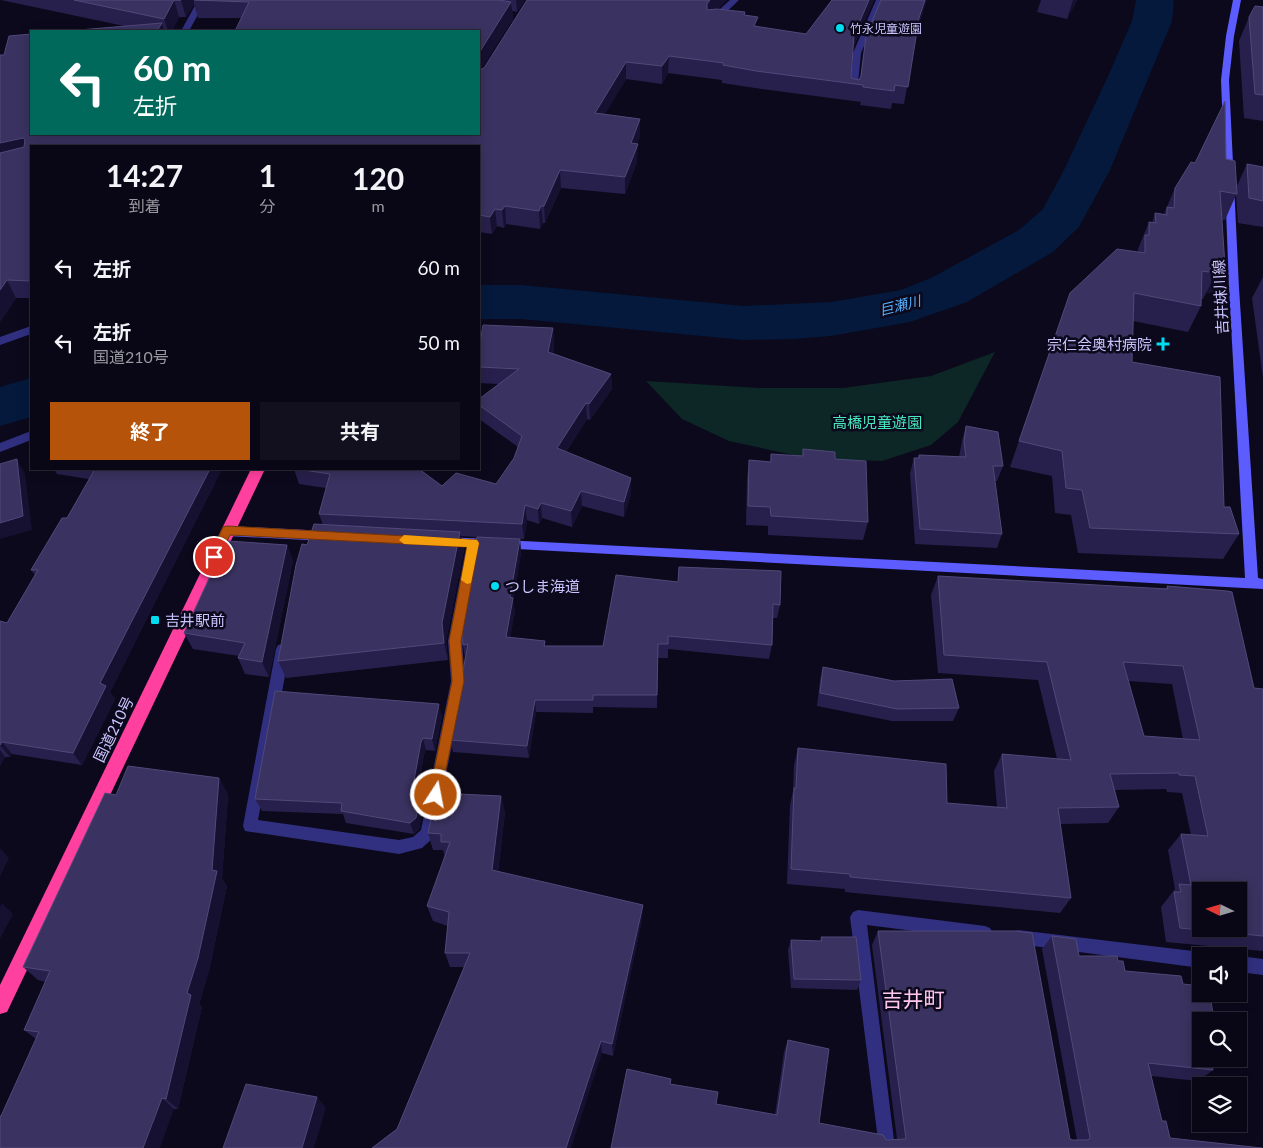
<!DOCTYPE html>
<html lang="ja">
<head>
<meta charset="utf-8">
<style>
	:root { --surface:#090715; --page:#12101e; --text:#f1f3f6; --muted:#9999a0; --line:#292834; --accent:#b45309 }
	body { margin:0; font-family:Lato,"Noto Sans JP",sans-serif; background:var(--page); color:var(--text); height:100vh; display:flex; flex-direction:column; font-size:19px; white-space:nowrap }
	* { box-sizing:border-box; margin:0 }
	p { font-size:16px; color:var(--muted) }
	.icon { flex:none; width:28px; height:28px; fill:none; stroke:currentColor; stroke-width:2; stroke-linecap:round; stroke-linejoin:round }
	.map { position:relative; flex:1; overflow:hidden }
	.panel { position:absolute; left:30px; top:145px; width:450px; height:325px; display:flex; flex-direction:column; background:var(--surface); border-radius:0px; box-shadow:0 2px 12px #0003,0 0 0 1px var(--line) }
	.panel>* { flex:none }
	.banner { position:absolute; left:30px; top:30px; width:450px; height:105px; border-radius:0px; box-shadow:0 2px 12px #0003,0 0 0 1px var(--line); background:#00695c; color:#fff; overflow:hidden }
	.needle { width:32px; rotate:275deg }
	.buttons { position:absolute; left:1192px; top:882px; display:grid; gap:10px }
	.buttons a { display:grid; place-items:center; width:55px; height:55px; border-radius:0px; background:var(--surface); box-shadow:0 2px 12px #0003,0 0 0 1px var(--line); font-size:25px }
	.pin { position:absolute; display:grid; place-items:center; width:42px; height:42px; color:#fff; margin:-21px; border:2px solid #fff; border-radius:50%; box-shadow:0 1px 5px #0007 }
	.me { position:absolute; width:55px; margin:-28px; rotate:11deg; stroke-linejoin:round; filter:drop-shadow(0 0 4px #0008) }
	.turn { display:flex; align-items:center; gap:18px; height:105px; padding:0 20px; font-size:22px }
	.turn .icon { width:65px; height:65px; stroke-width:2.5 }
	.turn b { display:block; font-size:35px; line-height:42px }
	.eta { display:flex; justify-content:space-evenly; align-items:center; height:85px; text-align:center }
	.eta b { font-size:30px; font-weight:700; line-height:35px }
	.cta { display:flex; gap:10px; margin-top:auto; padding:10px 20px }
	.cta a { flex:1; height:58px; border-radius:0px; background:var(--accent); color:#fff; font-size:20px; font-weight:700; line-height:58px; text-align:center }
	.cta a+a { background:var(--page); color:var(--text) }
	ul { padding:0; list-style:none }
	li { display:flex; align-items:center; gap:15px; height:75px; padding:0 20px }
	li div { flex:1 }
	li b { display:block; font-size:19px }
	li em { font-style:normal }
	.map>svg:first-child { display:block }
	.green { fill:#0c2725 }
	.lines { fill:none; stroke-linecap:round; stroke-linejoin:round }
	.river { fill:#04193b; fill-rule:evenodd }
	.lane { fill:#313080; fill-rule:evenodd }
	.street { fill:#313080; fill-rule:evenodd }
	.secondary { fill:#5d5cff; fill-rule:evenodd }
	.highway { fill:#ff409f; fill-rule:evenodd }
	.wall { fill:#28204c; fill-rule:evenodd }
	.shaded-wall { fill:#161031 }
	.building { fill:#3a3260; stroke:#504979; fill-rule:evenodd }
	.route { fill:#b45309; stroke:#753606 }
	.slow { fill:#f59e0b }
	.poi-dot { fill:#00dcf0; stroke:#0c091c; stroke-width:2 }
	.labels { text-anchor:middle; dominant-baseline:central; stroke-width:5; stroke-linejoin:round; paint-order:stroke }
	.far-poi-label { font-size:12px; fill:#cbc5ff; stroke:#0c091c; text-anchor:start }
	.far-water-label { font-size:14px; font-style:italic; fill:#53b2ff; stroke:#0c091c }
	.street-label { font-size:15px; fill:#cbc5ff; stroke:#0c091c }
	.poi-label { font-size:15px; fill:#cbc5ff; stroke:#0c091c; text-anchor:start }
	.park-label { font-size:15px; fill:#47e9be; stroke:#0c091c }
	.near-quarter-label { font-size:21px; fill:#ffc7ec; stroke:#0c091c }
</style>
</head>
<body>
<div class="map">
<svg width="1263" height="1148" viewBox="0 0 1263 1148">
	<rect width="100%" height="100%" fill="#0c091c"/>
	<path class="green" d="M995,352L958,422L931,445L882,461L812,459L729,441L682,419L646,381L759,388H843L931,376Z"/>
	<g class="lines">
		<path class="river" d="M1136,0H1174L1172,21L1110,170L1079,227L1053,252L967,302L910,322L831,336L794,339L744,340L521,319H479V285H521L744,306L831,302L901,290L931,278L1019,230L1043,209L1064,170L1110,72L1132,21Z
			M31,378V417L0,426V387Z"/>
		<path class="lane" d="M473,538L477,540L479,543L462,641L465,681L433,838L422,848L399,854L245,831L243,826L276,649L278,645L283,644L288,645L290,649L258,820L399,840L413,837L421,830L451,681L448,641L467,543L469,540Z"/>
		<path class="street" d="M198,0H206L189,31H181Z
			M730,0H739L716,22H710V18Z
			M876,0H884L861,53L857,93L856,95H850L853,53Z
			M31,326V334L0,345V337Z
			M31,431V440L0,452V443Z
			M858,910L985,926L990,928L993,933L990,938L985,940L867,925L895,1148H879L850,917L853,912Z
			M1018,930L1201,952L1207,956H1201V968L1018,944L1013,942L1010,937L1013,932Z
			M1239,956L1263,959V975L1239,972Z"/>
		<path class="secondary" d="M1233,0H1241L1234,36L1229,80L1239,288L1258,578L1263,579V589L442,545L440,542L442,539L446,537L1245,578L1229,288L1221,80L1226,36Z
			M227,526L326,531L330,533L332,536L330,539L326,541L227,536L223,534L221,531L223,528Z"/>
		<path class="highway" d="M251,469H265L7,1012L0,1014V985Z"/>
	</g>
	<path class="wall" d="M1,0H525L517,12L512,11L513,19L481,69L718,9L745,12V15L757,27L806,34L832,0H874L853,48L851,78L859,80L860,78L866,36L917,32L904,104L892,103L891,109L860,105L861,102L755,88L722,83V80L668,73L662,84L626,79L605,114L640,136L637,144V162L625,194L561,188L545,223H543L540,229L506,224L504,228L497,226L492,234L479,232V146H31V298H16L0,322L4,55L31,134H479V31L241,18H198L194,4L186,17H179L172,31H67L124,26Z
		M1041,0H1077L1067,19L1037,12Z
		M1263,6V121L1244,118L1239,41L1249,17Z
		M1226,159L1236,188L1247,164L1263,167V227L1238,223L1236,195L1225,220H1222L1225,266L1213,292L1206,293L1203,299H1201V306L1188,332L1133,321L1132,362L1224,507L1239,534L1223,559L1078,553L1071,515L1055,513L1052,476L1010,467L1070,293L1138,252V249L1149,222L1152,223L1155,213L1164,214L1175,188L1195,163Z
		M1263,277V378L1252,298Z
		M553,328L554,344L553,353L611,374L612,389L590,420L587,419L566,452L631,494L624,517L582,506L572,527L542,518L539,524L527,520L524,539H520L521,553L513,602L515,611L510,637L545,641V646H603L616,575L780,605L777,618H773L772,645L769,659L668,649V658H658L657,708L593,707V713L536,712L529,758L453,752L450,740L465,658L463,645L477,537L461,536L464,550L446,641L448,660L286,678L278,661L307,545L323,525L319,514L326,488L299,484L294,469H419L442,486L496,484L514,458L518,447L479,419V399L499,384L479,383V349Z
		M966,426L1003,466L997,481H995L1002,534L997,548L915,544L910,473L914,458H918L919,455L959,457L962,441Z
		M803,449L835,459L868,522L863,540L768,535V526L746,525L747,479L749,460L770,462L771,454L802,456Z
		M54,469H222L110,692L115,699L82,765L12,754L10,757H5L0,766V621L7,623L35,575L31,570L67,518L89,479L57,474Z
		M287,545L293,561L269,677L245,674L238,658L239,656L193,649L184,633Z
		M938,576L1165,589L1167,586L1254,688L1263,689V951L1166,942L1161,907L1175,889L1168,850L1181,834L1191,835L1182,793L1167,792L1166,789L1115,790L1119,807L1108,823L1060,824L1071,898L1060,913L845,892V889L787,884L790,805L793,791L794,765L798,748L947,803L997,807L994,771L1002,754L1057,759L1038,680L938,673L931,595ZM1128,681L1172,684L1183,739L1144,736Z
		M823,667L959,708L953,721H892L817,706L820,680Z
		M442,716L435,751L426,750L424,754L417,797L423,809L419,829L414,834L346,823L343,814L262,811L255,799Z
		M219,778L228,795L222,879L227,886L209,971L199,1004L202,1007L178,1109L1,1116L36,1039L24,1030L46,982L38,980L23,967L116,795Z
		M501,796L505,813L498,872L642,920L613,1056L602,1053L397,1129L464,967H450L445,953L448,926L433,921L427,906L445,857L443,850H433L428,833Z
		M878,931L1072,1140H1077L1042,949L1052,936L1079,956L1118,961L1125,971L1183,984L1201,1021L1217,1060L1212,1064L1213,1070L1198,1081L1151,1076L1162,1121L1170,1138L1262,1148H611L671,1084L716,1104L775,1115L784,1052L788,1040L819,1123L886,1140L897,1139L872,945Z
		M821,937L861,980L857,990L791,988L788,950L791,940L820,941Z"/>
	<path class="shaded-wall" d="M174,0L179,17L172,31H168L164,19Z
		M181,0H197L194,1V4L186,17Z
		M516,0H525L517,12Z
		M710,0H727L706,21L707,4Z
		M869,0H874L851,52L854,35Z
		M925,0H927L916,35L919,18Z
		M1073,0H1077L1067,19Z
		M511,2L513,19L479,73V53Z
		M162,23L164,31H157Z
		M669,56L668,73L662,84V66Z
		M626,62V79L595,131V113Z
		M640,119V136L633,157L638,144L637,162L625,194V177L631,143Z
		M23,138L31,155L0,162V143Z
		M560,170L561,188L545,223L544,206Z
		M505,206L506,224L504,228L502,210Z
		M541,206L543,223L540,229L539,211Z
		M495,209L497,226L492,234L490,217Z
		M1225,266L1213,292L1206,293L1216,273V267Z
		M7,280L16,298L0,322V290Z
		M553,328L554,344L550,368L548,352Z
		M611,374L612,389L590,420L589,404Z
		M586,403L587,419L558,464L557,448Z
		M17,459L25,474L32,530L0,539V523Z
		M210,469H222L110,692L115,699L82,765L73,753L100,683Z
		M631,478V494L624,517V502Z
		M581,491L582,506L572,527L571,511Z
		M541,503L542,518L539,524L538,509Z
		M525,505L527,520L524,539L522,524Z
		M460,532L464,550L446,641L448,660L444,643L442,623Z
		M520,539L521,553L513,602L515,611L508,650L506,637L510,597Z
		M287,545L293,561L269,677L262,662Z
		M535,700L536,712L529,758L527,746Z
		M439,704L442,716L435,751L432,739Z
		M423,738L426,750L424,754L415,808L411,797L421,742Z
		M2,742L12,754L10,757L0,745Z
		M0,750L5,757L0,766Z
		M219,778L228,795L222,879L227,886L209,971L199,1004L202,1007L178,1109L166,1099L212,870Z
		M501,796L505,813L496,886L492,870Z
		M420,797L423,809L419,829L414,834L410,823Z
		M0,848L9,858L0,877Z
		M2,903L13,914L0,939V907Z
		M643,905L642,920L613,1056L612,1044Z
		M601,1041L602,1053L571,1148H566Z
		M317,1097L326,1108L314,1148H302Z
		M162,1098L174,1109L160,1148H143Z"/>
	<path class="building" d="M74,0H181H174L164,19Z
		M194,0H499L511,2L479,53V31H235L249,2Z
		M527,0H710L707,4V10L717,9L745,12L744,15L758,17L754,26L806,34L832,0H869L854,35L851,78L859,80L861,76L866,36L881,0H925L919,18L908,87L895,85L894,91L863,87V85L756,71L723,65L724,63L669,56L662,66L626,62L595,113L640,119L631,143L638,144L625,177L560,170L544,206H541L539,211L505,206L502,210L495,209L490,217L479,215V146H31V281L7,280L0,290V153L24,147L25,140L23,138L0,143V55H4L9,36L31,34V134H479V70L484,68Z
		M1255,6L1263,7V95L1255,94L1249,17Z
		M162,23L157,31H67Z
		M1225,101L1226,159L1235,161L1237,194L1220,191L1225,266L1216,267V273L1202,271L1201,306L1134,293L1132,362L1220,377L1224,507H1230L1239,534L1090,528L1082,490L1066,488L1062,451L1019,441L1070,293L1117,249L1145,253V235H1149V222L1156,223L1155,213L1167,215V207L1174,208L1175,188L1191,162L1195,163Z
		M1247,164L1263,167V201L1249,198Z
		M483,325L553,328L548,352L611,374L589,404L586,403L557,448L631,478L624,502L581,491L571,511L541,503L538,509L525,505L522,524L319,514L330,474L297,469H419L442,486L456,473L496,484L514,458L522,436L479,405V399L519,369L479,367V349Z
		M966,426L998,432L1003,466H993L1002,534L920,529L914,458H919V455L966,457L964,442Z
		M803,449L835,452V459L866,461L868,522L771,516L770,507L748,506L749,460L771,462V454L803,456Z
		M17,459L23,516L0,523V464Z
		M95,469H210L100,683L106,686L73,753L2,742L0,745V621L7,623L38,570H31L62,518H67Z
		M314,524L460,532L442,623L444,643L278,661L296,565L302,544L307,545Z
		M477,537L520,539L510,597L513,598L506,637L545,641L544,646H603L616,575L678,582L679,567L781,571L780,605L773,604L772,645L668,636V644H658L657,695H593V700H535L527,746L450,740L468,644L463,645L461,628Z
		M228,541L287,545L262,662L238,658L245,643L184,633L223,548Z
		M938,576L1168,589L1167,586L1227,591L1232,592L1254,688L1263,689V936L1180,928L1174,892H1181L1179,884L1191,885L1181,834L1208,836L1195,776L1179,775V773L1110,774L1119,807L1058,808L1071,898L850,877V874L791,869L794,788H796L798,748L946,764L947,803L1007,808L1002,754L1071,760L1047,662L944,655ZM1123,662L1183,666L1200,740L1144,736ZM1201,891H1239V929H1201Z
		M823,667L894,681L952,679L959,708L897,709L820,693Z
		M275,691L439,704L432,739L423,738L421,742L411,797H420L416,818L410,823L341,811L342,803L255,799Z
		M128,766L219,778L212,870L217,871L198,958L187,993L191,995L166,1099L162,1098L143,1148H0V1116H1L39,1032L24,1030L50,971L23,967L105,793L116,795Z
		M437,793L501,796L492,870L643,905L612,1044L601,1041L566,1148H372L397,1129L470,953H445L449,912L427,906L450,842H441V834L428,833Z
		M878,931H1015L1032,933L1070,1139L1072,1140H1088L1090,1138L1052,936L1076,939L1079,956H1117L1118,961H1123L1125,971L1181,976L1183,984L1201,986V994H1210L1214,1021H1201V1059H1217V1060L1211,1059L1213,1070L1148,1063L1162,1121H1166L1170,1138L1262,1148H611L627,1069L671,1079L670,1084L718,1092L716,1104L777,1115L788,1040L829,1049L819,1123L883,1135L886,1140L906,1139Z
		M821,937H856L861,980L794,979L791,940L822,941Z
		M246,1084L317,1097L302,1148H223Z"/>
	<path class="route" d="M227,526L477,540L479,543L461,641L464,681L440,799L436,800L431,799L429,795L452,681L449,641L467,547L230,535L218,560H210L209,557L223,527Z"/>
	<path class="slow" d="M404,535L477,540L479,543L471,583L467,584L461,580L467,547L404,544L399,540Z"/>
	<g class="poi-dot">
		<circle cx="840" cy="28" r="5"/>
		<path d="M1160.5 336.5h5v5h5v5h-5v5h-5v-5h-5v-5h5z"/>
		<circle cx="495" cy="586" r="5"/>
		<rect x="150" y="615" width="10" height="10" rx="2.5"/>
	</g>
	<g class="labels">
		<g class="far-poi-label">
			<text x="850" y="28">竹永児童遊園</text>
		</g>
		<g class="far-water-label">
			<text transform="translate(900 305) rotate(-14)">巨瀬川</text>
		</g>
		<g class="street-label">
			<text transform="translate(1220 297) rotate(-93)">吉井妹川線</text>
			<text transform="translate(113 729) rotate(-64)">国道210号</text>
		</g>
		<g class="poi-label">
			<text x="1152" y="344" text-anchor="end">宗仁会奥村病院</text>
			<text x="505" y="586">つしま海道</text>
			<text x="165" y="620">吉井駅前</text>
		</g>
		<g class="park-label">
			<text x="877" y="422">高橋児童遊園</text>
		</g>
		<g class="near-quarter-label">
			<text x="913" y="998">吉井町</text>
		</g>
	</g>
</svg>
<div class="buttons">
<a><svg class="needle" viewBox="-14 -14 28 28"><path d="M0-13l5 13h-10z" fill="#e53935"/><path d="M0 13l5-13h-10z" fill="#9999a0"/></svg></a>
<a><svg class="icon" aria-label="sound" viewBox="0 0 24 24"><path d="M4 9h4l5-4v14l-5-4H4zM17 9q2 3 0 6"/></svg></a>
<a><svg class="icon" aria-label="search" viewBox="0 0 24 24"><circle cx="10" cy="10" r="6"/><path d="M15 15l6 6"/></svg></a>
<a><svg class="icon" aria-label="layers" viewBox="0 0 24 24"><path d="M12 4l9 5-9 5-9-5zM3 14l9 5 9-5"/></svg></a>
</div>
<div class="pin" style="left:214px;top:557px;background:#d93025"><svg class="icon" aria-label="arrive" viewBox="0 0 24 24"><path d="M6 21V4h12l-3 4 3 4H6"/></svg></div>
<svg class="me" style="left:436px;top:795px" viewBox="-20 -20 40 40"><circle r="17" fill="#b45309" stroke="#fff" stroke-width="3"/><path d="M0-11L8 9 0 5-8 9z" fill="#fff"/></svg>
<div class="banner">
<div class="turn"><svg class="icon" aria-label="left" viewBox="0 0 24 24"><path d="M17 20v-9H6M10 6l-5 5 5 5"/></svg><div><b>60 m</b>左折</div></div>
</div>
<section class="panel">
<div class="eta">
<div><b>14:27</b><p>到着</p></div>
<div><b>1</b><p>分</p></div>
<div><b>120</b><p>m</p></div>
</div>
<ul>
<li><svg class="icon" aria-label="left" viewBox="0 0 24 24"><path d="M17 20v-9H6M10 6l-5 5 5 5"/></svg><div><b>左折</b></div><em>60 m</em></li>
<li><svg class="icon" aria-label="left" viewBox="0 0 24 24"><path d="M17 20v-9H6M10 6l-5 5 5 5"/></svg><div><b>左折</b><p>国道210号</p></div><em>50 m</em></li>
</ul>
<div class="cta"><a>終了</a><a>共有</a></div>
</section>
</div>
</body>
</html>
